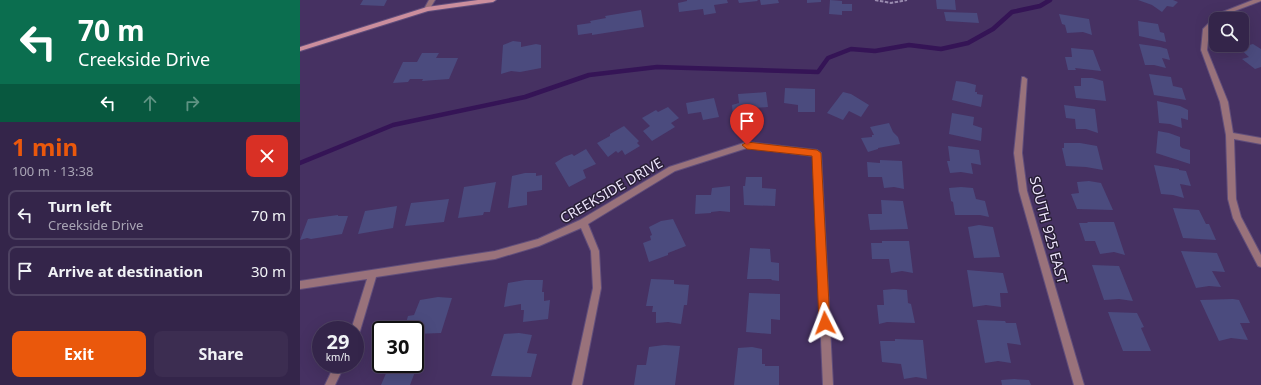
<!DOCTYPE html>
<html lang="en">
<head>
<meta charset="utf-8">
<style>
	:root { --surface:#34254a; --page:#3c2d51; --text:#f1f3f6; --muted:#a9a5b5; --line:#4e4262; --accent:#ea580c }
	body { margin:0; font-family:"Noto Sans",sans-serif; background:var(--page); color:var(--text); height:100vh; display:flex; flex-direction:column; font-size:15px; white-space:nowrap }
	* { box-sizing:border-box; margin:0 }
	p { font-size:13px; color:var(--muted) }
	.icon { flex:none; width:22px; height:22px; fill:none; stroke:currentColor; stroke-width:2; stroke-linecap:round; stroke-linejoin:round }
	.map { position:relative; flex:1; overflow:hidden }
	.panel { display:flex; flex-direction:column; background:var(--surface); width:300px }
	.panel>* { flex:none }
	.banner { background:#0b6e4f; color:#fff; overflow:hidden }
	.tools { position:absolute; left:909px; top:12px; display:grid; gap:8px }
	.tools a { display:grid; place-items:center; width:40px; height:40px; border-radius:8px; background:var(--surface); box-shadow:0 4px 16px #0002,0 0 0 1px var(--line); font-size:20px }
	.speed { position:absolute; left:12px; top:321px; display:flex; gap:8px; font-size:20px; font-weight:700; text-align:center }
	.speed>* { display:grid; place-content:center; width:52px; height:52px; border-radius:50%; background:var(--surface); box-shadow:0 4px 16px #0002,0 0 0 1px var(--line); line-height:1 }
	.speed small { font-size:10px; font-weight:400 }
	.speed .limit { border:2px solid #111; border-radius:6px; background:#fff; color:#111 }
	.pin { position:absolute; display:grid; place-items:center; width:34px; height:34px; color:#fff; margin:-41px -17px; border-radius:50% 50% 50% 0; rotate:-45deg; box-shadow:0 0 4px #0007 }
	.pin .icon { rotate:45deg }
	.me { position:absolute; width:44px; margin:-22px; rotate:357deg; stroke-linejoin:round; filter:drop-shadow(0 0 3px #0008) }
	.turn { display:flex; align-items:center; gap:14px; height:84px; padding:0 12px; font-size:18px }
	.turn .icon { width:52px; height:52px; stroke-width:2.5 }
	.turn b { display:block; font-size:28px; line-height:34px }
	.lanes { display:flex; align-items:center; height:38px; padding:0 12px; background:#0003; justify-content:center; gap:20px; direction:ltr }
	.lanes .off { opacity:.35 }
	.round { display:grid; place-items:center; flex:none; width:42px; height:42px; border-radius:8px; background:var(--page) }
	.summary { display:flex; align-items:center; justify-content:space-between; height:68px; padding:0 12px }
	h1 { font-size:24px; font-weight:700; line-height:30px; color:var(--accent) }
	.button { display:flex; gap:8px; margin-top:auto; padding:8px 12px }
	.button a { flex:1; height:46px; border-radius:8px; background:var(--accent); color:#fff; font-size:16px; font-weight:700; line-height:46px; text-align:center }
	.button a+a { background:var(--page); color:var(--text) }
	ul { padding:0; list-style:none }
	li { display:flex; align-items:center; gap:12px; height:50px; margin:0 8px 6px; padding:0 4px; border:2px solid var(--line); border-radius:8px }
	li div { flex:1 }
	li b { display:block; font-size:15px }
	li em { font-style:normal }
	main { display:flex; flex:1; min-height:0 }
	.map>svg:first-child { display:block }
	.lines { fill:none; stroke-linecap:round; stroke-linejoin:round }
	.stream { stroke:#351456; stroke-width:4.5 }
	.building { fill:#4b4b7e }
	.street-casing { stroke:#614e7b; stroke-width:2 }
	.secondary-casing { stroke:#614e7b; stroke-width:2 }
	.path { stroke:#9889ae; stroke-width:2; stroke-dasharray:3.5 1.5; stroke-linecap:butt }
	.street { fill:#99727b; fill-rule:evenodd }
	.secondary { fill:#cb8e9d; fill-rule:evenodd }
	.route { fill:#ea580c; stroke:#983908 }
	.labels { text-anchor:middle; dominant-baseline:central; stroke-width:3; stroke-linejoin:round; paint-order:stroke }
	.street-label { font-size:14px; fill:#eee5fd; stroke:#281f35 }
</style>
</head>
<body>
<main>
<section class="panel">
<div class="banner">
<div class="turn"><svg class="icon" aria-label="left" viewBox="0 0 24 24"><path d="M17 20v-9H6M10 6l-5 5 5 5"/></svg><div><b>70 m</b>Creekside Drive</div></div>
<div class="lanes"><svg class="icon" aria-label="left" viewBox="0 0 24 24"><path d="M17 20v-9H6M10 6l-5 5 5 5"/></svg><svg class="icon off" aria-label="ahead" viewBox="0 0 24 24"><path d="M12 20V5M6 11l6-6 6 6"/></svg><svg class="icon off" aria-label="right" viewBox="0 0 24 24"><path d="M7 20v-9h11M14 6l5 5-5 5"/></svg></div>
</div>
<div class="summary"><div><h1>1 min</h1><p>100 m · 13:38</p></div><a class="round" style="background:#d93025;color:#fff"><svg class="icon" aria-label="close" viewBox="0 0 24 24"><path d="M6 6l12 12M18 6L6 18"/></svg></a></div>
<ul>
<li><svg class="icon" aria-label="left" viewBox="0 0 24 24"><path d="M17 20v-9H6M10 6l-5 5 5 5"/></svg><div><b>Turn left</b><p>Creekside Drive</p></div><em>70 m</em></li>
<li><svg class="icon" aria-label="arrive" viewBox="0 0 24 24"><path d="M6 21V4h12l-3 4 3 4H6"/></svg><div><b>Arrive at destination</b></div><em>30 m</em></li>
</ul>
<div class="button"><a>Exit</a><a>Share</a></div>
</section>
<div class="map">
<svg width="961" height="385" viewBox="0 0 961 385">
	<rect width="100%" height="100%" fill="#463162"/>
	<g class="lines">
		<path class="stream" d="M0,163L93,125L225,97L289,75L357,67L518,72L528,58L551,49L575,51L609,45L641,49L668,43L693,29L712,12L740,6L750,0"/>
	</g>
	<path class="building" d="M63,0H87L84,6L60,5Z
		M387,0H427L428,3L414,5L416,13L404,15L403,9L379,12L378,3L387,1Z
		M438,0H457L458,1L439,3Z
		M460,0H478L479,3L461,5Z
		M507,0H521V2L507,3Z
		M530,0L542,1V4H552V11H542V15L529,14Z
		M636,0H655L656,10L637,9Z
		M838,0H873L878,2L873,7L867,6L862,12L852,5Z
		M341,10L344,27L292,35V33L278,35L277,25L291,23L290,21L306,18L305,16Z
		M644,12L677,13L679,23L646,21Z
		M759,14L789,19L792,35L783,32L767,33L765,25L762,24Z
		M838,21L858,24L860,32L864,33L866,42L839,36Z
		M213,41L221,42V47L236,44L241,45V68L220,72L211,71L201,74L203,45Z
		M839,44L860,47L867,49L870,60L862,58L866,68L854,65H845Z
		M953,44L961,49V67L955,69L942,59L949,57L939,48Z
		M771,48L793,50L801,71L775,68L776,70H768L765,57H772Z
		M122,53H139L136,58H158L149,79L122,81L123,79H110L108,82L93,83L103,62H117Z
		M849,74L871,77L873,86L882,88L886,100L854,95Z
		M781,78H792L803,81L806,101L776,98L774,86H781Z
		M656,81L665,82L676,85L675,92H677V94L683,95L681,107L652,100Z
		M485,88L515,89V112H498V105L484,103Z
		M466,92L468,107L455,108V114L433,115L432,105L439,103L438,94Z
		M543,92L551,94L569,105L561,117L549,111L543,120L527,113Z
		M414,98L419,117L403,120L401,112L388,114L386,103Z
		M857,101L880,106L888,110V120L881,118L882,128L870,124L859,123Z
		M764,105L795,109L798,133L786,129H776L775,119L766,118Z
		M368,107L379,118L371,123L375,127L352,141L343,131L350,126L342,118L356,110L358,112Z
		M652,113L674,117L673,125L682,128L681,141L649,134Z
		M589,123L593,132L598,137L600,144L578,148V149L568,152L561,138L572,137V135H574L570,127Z
		M324,126L339,141L337,143L340,146L325,155L322,150L318,153L316,151L308,157L297,143L310,136V134Z
		M858,131L869,133L880,137V146L882,148L890,150V164L856,153Z
		M764,143H780L797,146L803,170L786,167L766,166L762,148H764Z
		M648,146L679,150L681,165L671,163L673,174L661,172L650,173L647,161H650Z
		M286,149L296,164L283,170L286,178L269,187L255,163L264,157L272,154L274,156Z
		M580,160L602,161L604,189L594,187L584,188L582,177H568L567,162L580,163Z
		M854,165L879,169V170L886,171L891,186L880,184L884,198L873,195L861,194Z
		M225,173H236V176L242,175V190L227,192V205L208,208L212,176Z
		M446,177H462V188L476,189L475,206L444,205L443,186H445Z
		M789,181L801,183L813,210L777,209L771,194L779,193L777,182Z
		M196,182L190,212H184L183,215L158,218L164,187Z
		M430,186V212L420,211L411,212V213L395,214L396,195H411L412,188Z
		M661,187L673,188L676,199L685,201L689,217L680,215H655L653,202L651,201L649,188Z
		M149,199L144,222L105,226L111,203Z
		M581,200L603,201L608,229L570,230L568,214H582Z
		M97,206L93,228L58,234L65,211Z
		M873,208L899,210L906,224H909L916,240L883,238Z
		M38,215V216H48L42,234L11,239L7,238L0,240L8,219Z
		M373,219L386,246L368,253V255L349,262L343,243L351,240L350,236L352,235L349,227L361,221Z
		M788,222H814L825,255L814,252L800,254L795,241H785L779,223H787Z
		M679,225L693,227L700,257L674,258L668,227Z
		M582,241H609L613,273L602,271L591,273L589,259H572L571,243H582Z
		M450,248L470,249L471,262L479,263V281L471,280L472,279H447Z
		M881,251L917,253L925,272L912,271L921,287L909,286L896,288Z
		M792,265L819,266L833,301L819,299L804,300Z
		M667,270L703,273L708,293H700L701,307L686,305L673,307Z
		M351,279L374,280V284L389,285L387,305H384L381,324L368,322L356,323V312H352L353,306H346Z
		M225,280H243L242,292H244V301L250,300L248,319L223,322L224,310H221V304L204,307L208,283Z
		M594,289L607,290L608,303L611,304L615,323L587,322L579,324L577,305H584L583,290Z
		M449,293L480,294V320L471,319V334L446,332Z
		M138,297L152,298L141,333L115,334V330H104L108,316L114,315L120,300Z
		M933,299L939,300L950,323H940L948,340L931,338L919,341L900,300Z
		M808,312L837,313L844,327L841,328L851,351H823Z
		M677,320L705,321L706,323H716L721,345L707,343L711,363L698,361L685,363Z
		M219,333L232,335L227,353L237,354L231,377L191,376L204,334Z
		M595,339L623,340L627,379L616,377L604,379L601,364L582,362L580,341H595Z
		M364,345L380,346L375,385H334L337,365H346L349,347Z
		M452,347L462,349V364H465V366H479V385H434L438,348Z
		M115,350L123,351L110,385H81L90,364H115Z
		M714,379L729,380L731,385H702L701,380Z"/>
	<g class="lines">
		<defs>
			<path id="street" d="M129,0H135L129,10H125L124,9Z
				M953,0H961V1L924,15L920,19H916V23L909,30L907,50L928,102L933,133L961,138V144L934,139L936,199L941,217L961,255V267L958,266L933,218L928,199L926,135L920,102L901,50L903,29L914,18L920,13Z
				M722,77H724L727,79L722,153L727,191L784,385H774L719,191L714,153Z
				M447,142L517,150L521,153L533,385H523L513,156L447,148L375,171L288,224L299,251L301,288L282,385H272L293,288L291,251L281,228L239,246L195,259L76,277L60,331L58,334L55,336V330H51L67,279L0,289V281L195,251L238,239L280,220L369,167Z
				M35,364H45L35,385H25Z"/>
			<path id="secondary" d="M178,0H196L193,2L128,11L0,51V47L127,7Z"/>
		</defs>
		<use href="#street" class="street-casing"/>
		<use href="#secondary" class="secondary-casing"/>
		<path class="path" d="M575,0L591,3L607,0"/>
		<use href="#street" class="street"/>
		<use href="#secondary" class="secondary"/>
	</g>
	<path class="route" d="M447,142L517,150L521,153L530,323L528,327L525,328L521,327L519,323L512,156L447,149L442,145Z"/>
	<g class="labels">
		<g class="street-label">
			<text transform="translate(311 190) rotate(-30)">CREEKSIDE DRIVE</text>
			<text transform="translate(749 230) rotate(75)">SOUTH 925 EAST</text>
		</g>
	</g>
</svg>
<div class="tools">
<a><svg class="icon" aria-label="search" viewBox="0 0 24 24"><circle cx="10" cy="10" r="6"/><path d="M15 15l6 6"/></svg></a>
</div>
<div class="speed"><div>29<small>km/h</small></div><div class="limit">30</div></div>
<div class="pin" style="left:447px;top:145px;background:#d93025"><svg class="icon" aria-label="arrive" viewBox="0 0 24 24"><path d="M6 21V4h12l-3 4 3 4H6"/></svg></div>
<svg class="me" style="left:525px;top:323px" viewBox="-20 -20 40 40"><path d="M0-17L14 15 0 8-14 15z" fill="#ea580c" stroke="#fff" stroke-width="4"/></svg>
</div>
</main>
</body>
</html>
